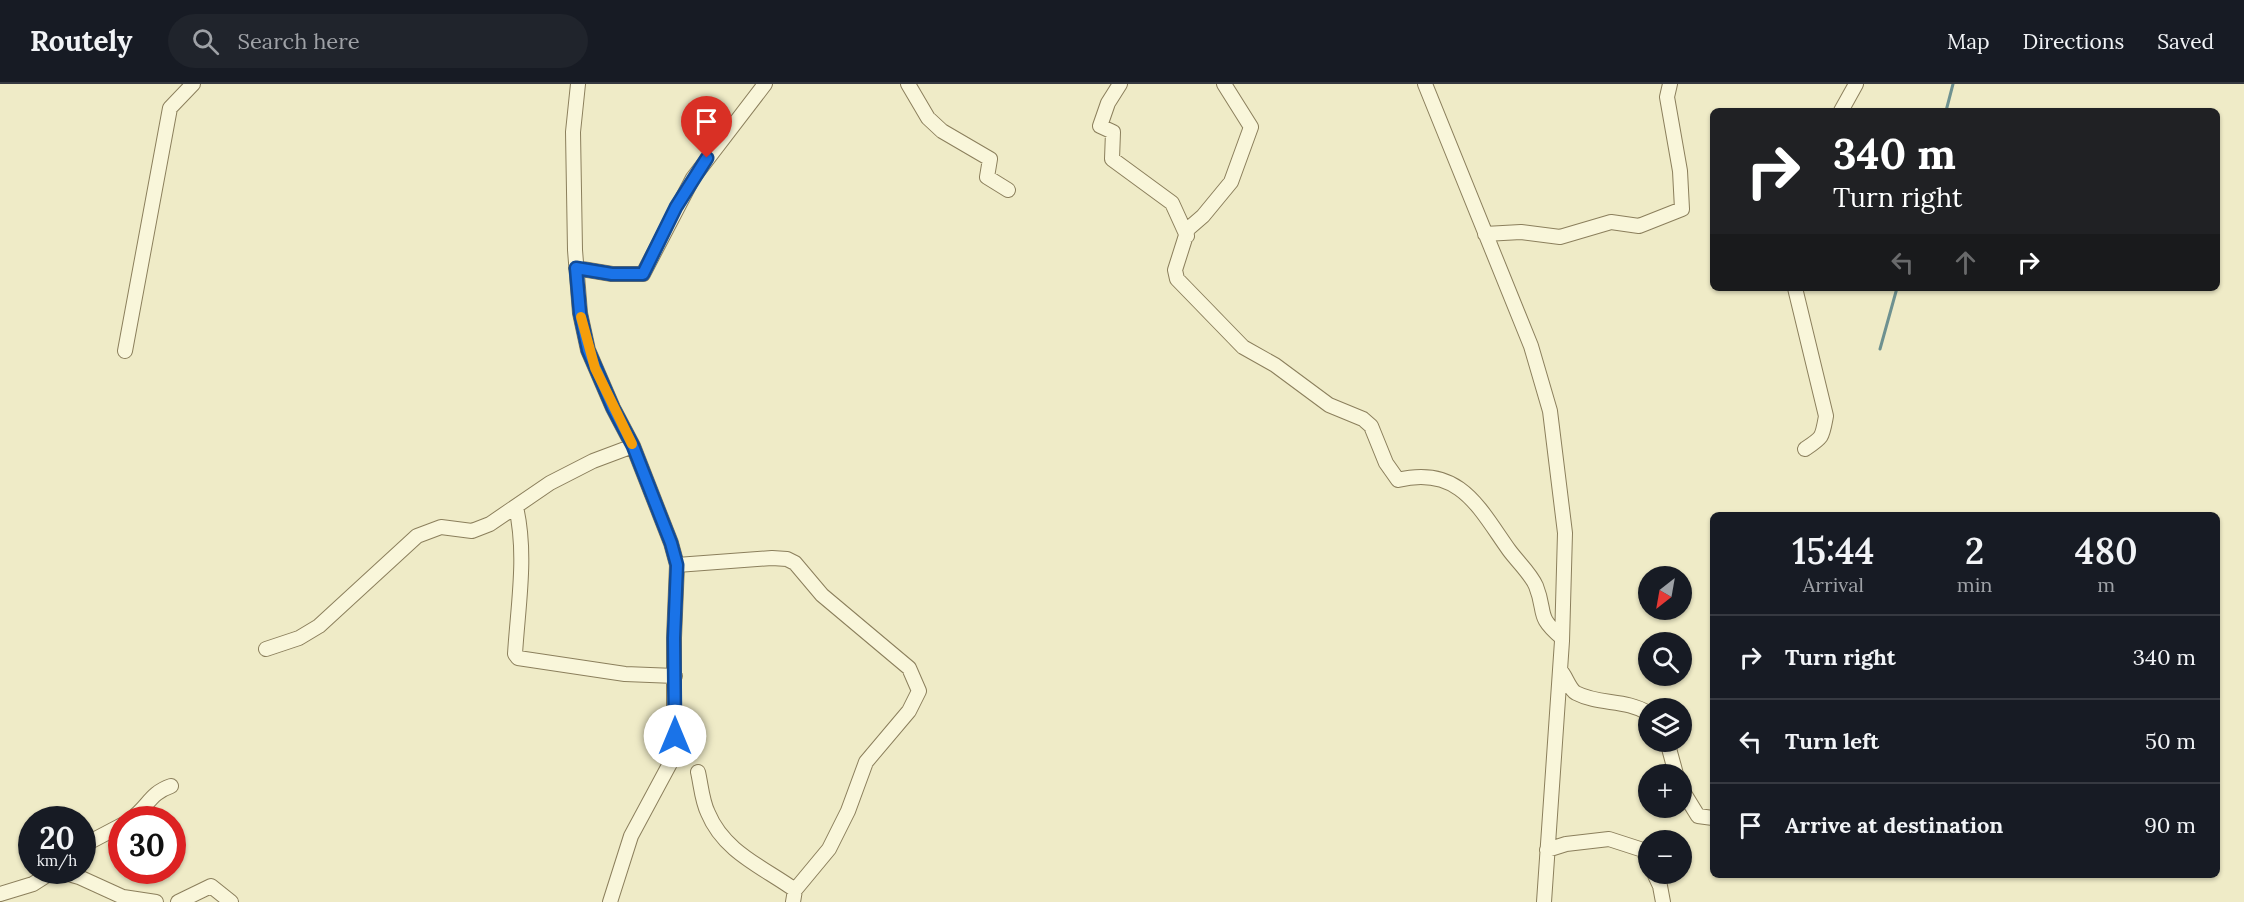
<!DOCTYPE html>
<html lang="en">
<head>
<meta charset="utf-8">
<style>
	:root { --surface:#171b24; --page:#20242c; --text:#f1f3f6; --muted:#9ea1a6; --line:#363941 }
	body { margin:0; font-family:Lora,serif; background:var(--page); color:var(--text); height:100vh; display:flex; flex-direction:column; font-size:22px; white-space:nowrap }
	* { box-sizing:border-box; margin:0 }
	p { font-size:20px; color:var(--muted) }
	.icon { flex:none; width:33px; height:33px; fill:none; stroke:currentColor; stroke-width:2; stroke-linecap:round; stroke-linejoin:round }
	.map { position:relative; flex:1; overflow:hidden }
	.drawer { position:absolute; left:1710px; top:428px; width:510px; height:366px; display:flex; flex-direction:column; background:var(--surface); border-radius:9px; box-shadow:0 2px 4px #0004 }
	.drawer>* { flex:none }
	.hud { position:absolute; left:1710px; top:24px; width:510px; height:183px; border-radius:9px; box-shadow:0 2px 4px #0004; background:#202124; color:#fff; overflow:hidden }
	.needle { width:39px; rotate:211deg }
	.controls { position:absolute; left:1638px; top:482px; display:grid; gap:12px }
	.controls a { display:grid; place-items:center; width:54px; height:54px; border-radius:50%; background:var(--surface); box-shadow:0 2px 4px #0004; font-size:30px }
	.speed { position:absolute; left:18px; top:722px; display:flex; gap:12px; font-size:30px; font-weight:700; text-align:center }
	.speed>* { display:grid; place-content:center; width:78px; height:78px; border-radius:50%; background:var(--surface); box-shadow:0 2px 4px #0004; line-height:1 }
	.speed small { font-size:15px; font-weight:400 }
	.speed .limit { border:9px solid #d22; background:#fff; color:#111 }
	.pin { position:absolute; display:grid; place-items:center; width:51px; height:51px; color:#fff; margin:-62px -26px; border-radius:50% 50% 50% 0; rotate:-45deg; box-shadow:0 0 6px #0007 }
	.pin .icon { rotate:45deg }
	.me { position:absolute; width:66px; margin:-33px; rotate:0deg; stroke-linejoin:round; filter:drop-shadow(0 0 4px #0008) }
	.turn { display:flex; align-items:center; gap:21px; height:126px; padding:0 24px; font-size:27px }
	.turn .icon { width:78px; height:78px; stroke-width:2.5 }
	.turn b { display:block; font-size:42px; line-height:51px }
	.lanes { display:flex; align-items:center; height:57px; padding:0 24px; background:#0003; justify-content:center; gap:30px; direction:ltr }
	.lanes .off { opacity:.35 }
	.eta { display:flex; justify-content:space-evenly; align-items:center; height:102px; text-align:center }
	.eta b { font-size:36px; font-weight:600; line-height:42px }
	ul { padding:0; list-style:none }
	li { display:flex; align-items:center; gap:18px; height:84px; padding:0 24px; border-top:2px solid var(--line) }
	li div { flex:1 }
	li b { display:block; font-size:22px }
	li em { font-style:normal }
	header { display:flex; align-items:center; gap:36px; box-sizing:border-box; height:84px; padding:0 30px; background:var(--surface); border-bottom:2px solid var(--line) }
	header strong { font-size:28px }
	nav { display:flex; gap:33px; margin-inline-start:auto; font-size:21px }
	.search { width:420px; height:54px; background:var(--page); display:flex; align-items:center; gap:15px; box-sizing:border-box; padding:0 21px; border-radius:33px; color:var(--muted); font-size:22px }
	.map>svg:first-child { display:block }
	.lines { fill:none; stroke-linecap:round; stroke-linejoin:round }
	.stream { stroke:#6e9190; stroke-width:3 }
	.minor-casing { stroke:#8b7f5c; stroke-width:16 }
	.minor { stroke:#f9f6da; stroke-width:14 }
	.route-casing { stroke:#114b97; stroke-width:15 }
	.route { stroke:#1a73e8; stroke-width:10 }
	.slow { stroke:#f59e0b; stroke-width:10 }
</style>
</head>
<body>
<header>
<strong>Routely</strong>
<div class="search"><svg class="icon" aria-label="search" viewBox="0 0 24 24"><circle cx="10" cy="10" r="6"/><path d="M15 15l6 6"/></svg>Search here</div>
<nav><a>Map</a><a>Directions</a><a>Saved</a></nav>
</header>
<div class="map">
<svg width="2244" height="818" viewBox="0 0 2244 818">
	<rect width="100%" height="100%" fill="#efebc7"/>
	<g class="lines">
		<path class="stream" d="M1946,27L1953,0
			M1880,265L1897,204"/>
		<defs>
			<path id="minor" d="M578,0L573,48L575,166L580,229L588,266L613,324L633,362L671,459L677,481L674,554V672L631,752L610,818
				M908,0L928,34L942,47L990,75L987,93L1008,106
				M1120,0L1108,19L1100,42L1113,48L1112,75L1172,119L1187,152
				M1224,0L1251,43L1231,98L1203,132L1188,145L1175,186L1177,195L1243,263L1275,281L1329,321L1363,335L1371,342L1386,379L1398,396C1460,381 1479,424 1509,466C1517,477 1531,490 1536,502C1547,530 1535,531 1562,554
				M1425,0L1531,262L1550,327L1565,449L1562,557L1544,818
				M1841,27L1856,0
				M1485,150L1521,148L1560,153L1611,138L1639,142L1682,125L1680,87L1667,13L1670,0
				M576,184L612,190H643L693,94L765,0
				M1795,204L1826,332C1822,354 1823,353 1805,365
				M125,267L170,24L193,0
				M516,423C527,471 518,521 515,570L518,574L625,590L675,592
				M677,481L772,474L787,475L795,479L822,511L909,584L919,607L909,627L866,678L848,727L829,765L795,806
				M266,565L299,554L319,542L417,452L441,443L472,447L490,440L550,399L593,377L633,362
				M1560,586C1566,592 1569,605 1576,609C1599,621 1626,615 1648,629
				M1667,657L1676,690
				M698,688C701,701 702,717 708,729C724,768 763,783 795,806L793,818
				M1682,706L1698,732L1713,734
				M131,735C148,723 150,709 171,702
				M82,762L122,741
				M1547,766L1566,760L1609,755L1643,766L1648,777
				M1654,789L1660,802L1663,818
				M0,810L33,800L55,786L79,793L123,813L156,818
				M178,818L211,802L231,818"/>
		</defs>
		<use href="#minor" class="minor-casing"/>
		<use href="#minor" class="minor"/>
	</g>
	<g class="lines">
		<defs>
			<path id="route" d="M675,652L674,554L677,481L671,459L633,362L613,324L588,266L580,229L576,184L612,190H643L676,123L707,74"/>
		</defs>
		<use href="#route" class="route-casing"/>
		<use href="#route" class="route"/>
		<path class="slow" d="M581,233L595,284L632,360"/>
	</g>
</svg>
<div class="controls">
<a><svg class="needle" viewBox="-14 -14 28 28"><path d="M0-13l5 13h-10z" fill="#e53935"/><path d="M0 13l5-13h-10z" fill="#9ea1a6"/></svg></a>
<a><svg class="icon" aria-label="search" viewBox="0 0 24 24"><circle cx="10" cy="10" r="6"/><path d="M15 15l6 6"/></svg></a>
<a><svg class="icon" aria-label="layers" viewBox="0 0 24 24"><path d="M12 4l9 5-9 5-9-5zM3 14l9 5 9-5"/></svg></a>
<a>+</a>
<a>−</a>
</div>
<div class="speed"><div>20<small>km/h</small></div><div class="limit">30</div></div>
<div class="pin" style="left:707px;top:74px;background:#d93025"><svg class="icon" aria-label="arrive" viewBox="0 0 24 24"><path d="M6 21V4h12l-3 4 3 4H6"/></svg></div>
<svg class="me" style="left:675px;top:652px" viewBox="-20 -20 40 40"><circle r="19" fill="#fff"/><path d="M0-13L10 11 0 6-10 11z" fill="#1a73e8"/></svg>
<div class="hud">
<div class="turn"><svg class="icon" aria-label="right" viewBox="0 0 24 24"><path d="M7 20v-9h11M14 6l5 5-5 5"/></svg><div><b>340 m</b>Turn right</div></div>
<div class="lanes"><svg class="icon off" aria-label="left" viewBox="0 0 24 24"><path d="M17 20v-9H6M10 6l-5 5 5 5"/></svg><svg class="icon off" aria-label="ahead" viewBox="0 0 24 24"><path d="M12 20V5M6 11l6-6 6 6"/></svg><svg class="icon" aria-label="right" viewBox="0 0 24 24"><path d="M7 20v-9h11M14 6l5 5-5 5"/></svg></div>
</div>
<section class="drawer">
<div class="eta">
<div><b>15:44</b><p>Arrival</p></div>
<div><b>2</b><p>min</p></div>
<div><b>480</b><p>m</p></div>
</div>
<ul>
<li><svg class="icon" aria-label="right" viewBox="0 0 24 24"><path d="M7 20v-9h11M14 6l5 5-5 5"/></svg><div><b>Turn right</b></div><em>340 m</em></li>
<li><svg class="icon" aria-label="left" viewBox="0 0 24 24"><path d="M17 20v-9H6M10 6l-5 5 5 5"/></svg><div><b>Turn left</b></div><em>50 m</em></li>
<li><svg class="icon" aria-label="arrive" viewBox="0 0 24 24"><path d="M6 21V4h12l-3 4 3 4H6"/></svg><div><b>Arrive at destination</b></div><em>90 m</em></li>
</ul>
</section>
</div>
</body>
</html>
